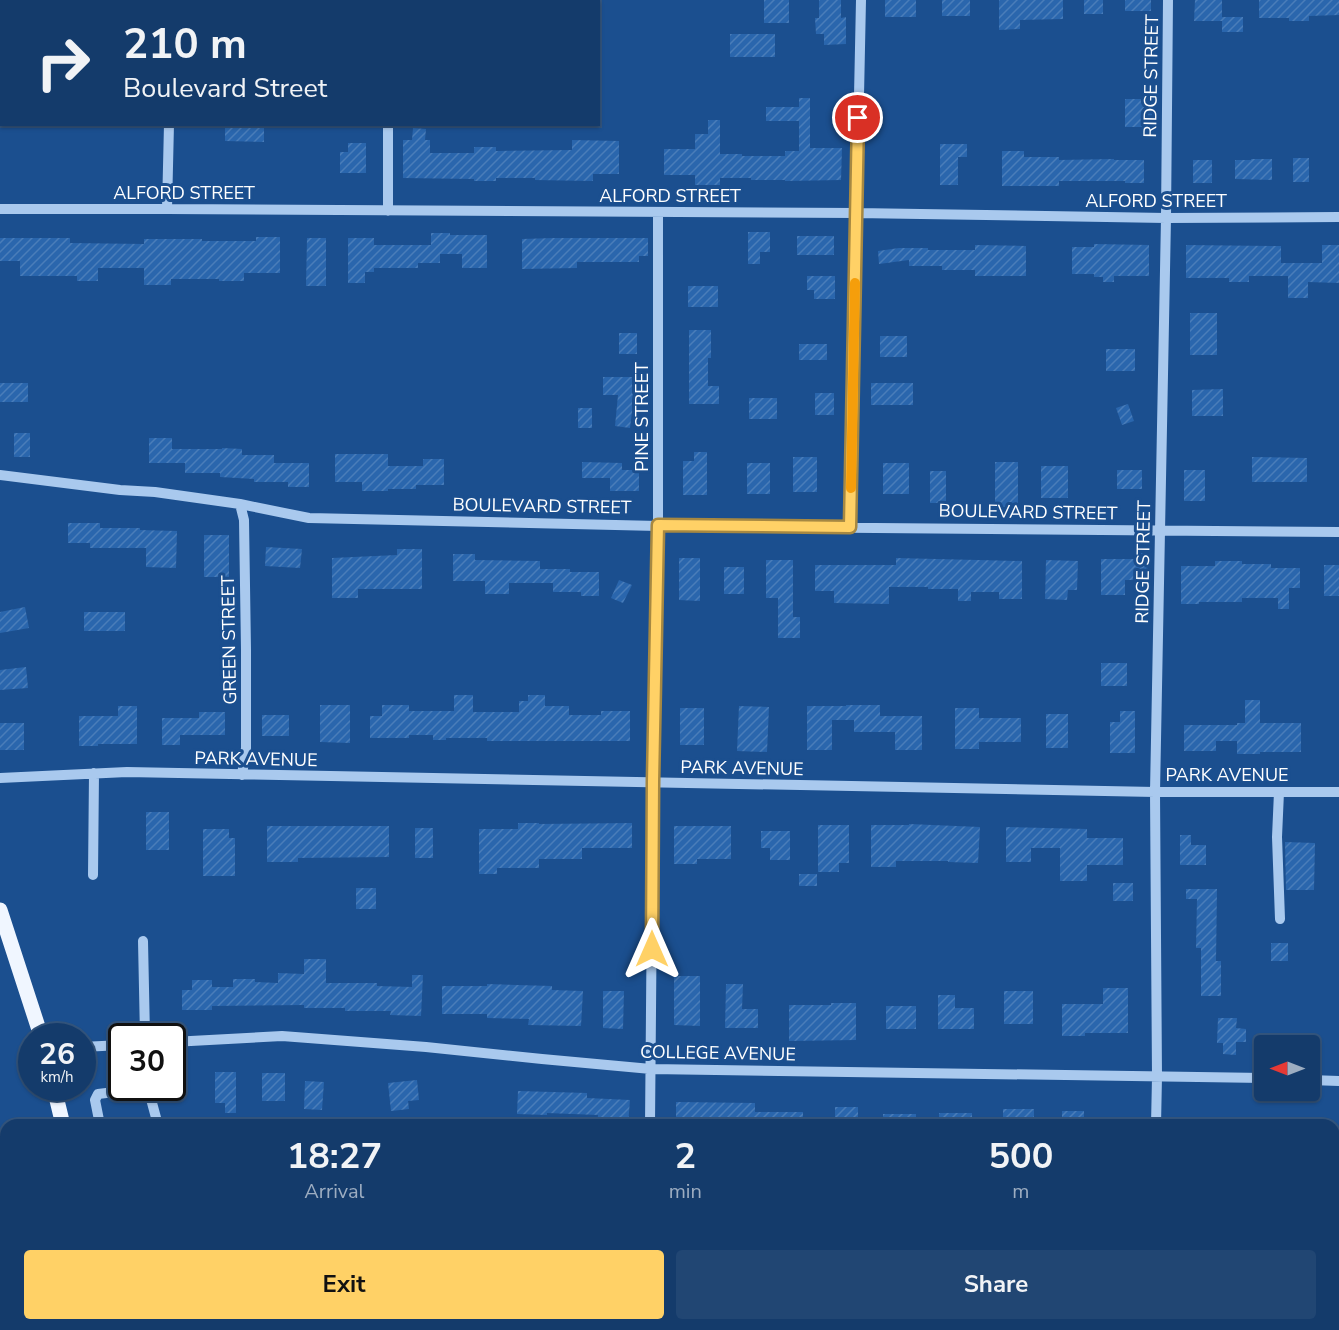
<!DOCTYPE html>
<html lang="en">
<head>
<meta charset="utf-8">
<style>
	:root { --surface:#143b6b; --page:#214673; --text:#f1f3f6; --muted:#9dadc1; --line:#33557e; --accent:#ffd166 }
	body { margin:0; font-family:"Nunito Sans",sans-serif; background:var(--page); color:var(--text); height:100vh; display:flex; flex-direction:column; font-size:22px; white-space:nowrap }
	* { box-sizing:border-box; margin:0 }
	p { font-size:20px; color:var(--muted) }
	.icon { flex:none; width:33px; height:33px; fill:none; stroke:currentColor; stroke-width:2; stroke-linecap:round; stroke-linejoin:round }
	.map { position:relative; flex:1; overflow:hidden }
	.panel { position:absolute; left:0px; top:1119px; width:1340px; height:212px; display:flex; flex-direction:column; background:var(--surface); border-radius:18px 18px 0 0; box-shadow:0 2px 4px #0004,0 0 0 2px var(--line) }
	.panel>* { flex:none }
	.top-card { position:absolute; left:0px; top:0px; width:600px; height:126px; box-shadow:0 2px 4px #0004,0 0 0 2px var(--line); background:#143b6b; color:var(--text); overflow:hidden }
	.needle { width:39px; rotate:270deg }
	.fabs { position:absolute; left:1254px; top:1035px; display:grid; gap:12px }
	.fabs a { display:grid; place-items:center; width:66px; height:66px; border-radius:6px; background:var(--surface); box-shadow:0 2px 4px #0004,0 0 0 2px var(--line); font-size:30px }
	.speed { position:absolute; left:18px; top:1023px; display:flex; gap:12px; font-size:30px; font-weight:700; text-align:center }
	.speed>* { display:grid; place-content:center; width:78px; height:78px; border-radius:50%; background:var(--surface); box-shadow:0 2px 4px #0004,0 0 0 2px var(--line); line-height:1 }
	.speed small { font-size:15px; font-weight:400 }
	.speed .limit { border:3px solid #111; border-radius:9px; background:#fff; color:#111 }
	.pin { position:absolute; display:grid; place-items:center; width:51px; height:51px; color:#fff; margin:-26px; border:3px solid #fff; border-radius:50%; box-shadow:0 2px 6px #0007 }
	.me { position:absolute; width:66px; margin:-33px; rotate:0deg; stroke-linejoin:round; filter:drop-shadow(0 0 4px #0008) }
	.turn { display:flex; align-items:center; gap:21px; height:126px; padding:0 24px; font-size:27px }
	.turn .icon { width:78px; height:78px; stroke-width:2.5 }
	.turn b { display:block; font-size:42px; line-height:51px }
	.eta { display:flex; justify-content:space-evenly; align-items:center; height:102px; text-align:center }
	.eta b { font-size:36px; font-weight:700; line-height:42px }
	.cta { display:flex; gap:12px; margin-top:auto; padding:12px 24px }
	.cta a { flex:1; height:69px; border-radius:6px; background:var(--accent); color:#111; font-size:24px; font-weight:700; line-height:69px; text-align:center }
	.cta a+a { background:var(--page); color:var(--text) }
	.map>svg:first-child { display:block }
	.garden { fill:#2461a8 }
	.building { fill:url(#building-hatch) }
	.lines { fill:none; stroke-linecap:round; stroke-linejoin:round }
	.minor { stroke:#a9c9ee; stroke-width:10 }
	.major { stroke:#f0f6ff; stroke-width:15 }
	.route-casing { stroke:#a68842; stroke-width:15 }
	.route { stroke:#ffd166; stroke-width:10 }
	.slow { stroke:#f59e0b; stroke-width:10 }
	.labels { text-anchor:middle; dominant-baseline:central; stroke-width:6; stroke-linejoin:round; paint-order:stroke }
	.street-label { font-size:18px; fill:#fff; stroke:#1b4f8f }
</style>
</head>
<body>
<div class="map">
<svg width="1339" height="1330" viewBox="0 0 1339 1330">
	<defs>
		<pattern id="building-hatch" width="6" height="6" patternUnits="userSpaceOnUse" patternTransform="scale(1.5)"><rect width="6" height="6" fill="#2a66ad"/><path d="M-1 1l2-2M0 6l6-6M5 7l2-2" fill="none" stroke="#4a7db9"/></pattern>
	</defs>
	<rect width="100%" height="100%" fill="#1b4f8f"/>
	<path class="garden" d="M1339,1314V1330H1234L1270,1325L1334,1324V1315Z"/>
	<path class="building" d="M764,0H789V23H764Z
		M819,0H841V18L846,17V44L824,45V34H816L815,18H819Z
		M885,0H916V17H885Z
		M942,0H970V16H942Z
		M999,0H1063V19L1020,20V29L999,30Z
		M1084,0H1103V14H1084Z
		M1125,0H1151V11H1125Z
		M1195,0H1222V21H1194Z
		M1259,0H1339V15L1309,16V21H1289V18H1259Z
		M1222,17H1243V32H1222Z
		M730,34H775V57H730Z
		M799,98H810V148H842L841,180L785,181V180H751V178H720V185H695V175H664V149H695V134H708V120H720V154H742V156H785V151H799V121H766V107H799Z
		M1125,99H1152V127H1125Z
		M225,124H264V142L225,141Z
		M413,128L426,129L425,140H430V153H474V147H496V151L572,150V140L619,141V174H593V181L535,180V178H496V181H474V179L403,178V140H412Z
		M348,143H366V173H340V152H348Z
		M940,144H967V157H958V185H940Z
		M1002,151H1024V157H1059V160L1114,159V160H1144V183H1125V181H1059V186H1002Z
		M1293,158H1309V182H1293Z
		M1251,159H1272V180L1235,179V160H1251Z
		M1193,160H1212V183H1193Z
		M748,232H770V252H760V264H748Z
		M431,233H450V235H487V268H462V254H440V263H418V268H374V272H365V283H348V238H374V245H431Z
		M797,236H834V255H797Z
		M256,237H280V273H244V281H219V279H171V285H144V268H98V281H77V276H20V261H0V238H70V243L144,244V239H202V241H256Z
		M307,238H326V286H306Z
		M553,238H648V256H639V262H577V268L522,269V239Z
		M1094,244L1149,245V276H1114V282H1103V277H1094V274H1072V247H1094Z
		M975,245L1026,246V276H975V270H942V266H909V260L879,264L878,251L899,248H928V250H975Z
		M1186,245L1281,246V263H1322V245H1339V283L1308,282V298H1288V276H1249V282H1229V278H1186Z
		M807,276H835V299H814V290H807Z
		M688,286H718V307H688Z
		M1190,313H1217V355H1190Z
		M689,330H711V358H708V386H719V404H689Z
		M619,333H637V354H619Z
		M880,336H907V357H880Z
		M799,344H827V360H799Z
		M1106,349H1135V371H1106Z
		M603,377H637V395H634L630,428L615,426L618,395H603Z
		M0,383H28V402H0Z
		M871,383H913V405H871Z
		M1223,389V416H1192V390Z
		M815,393H834V415H815Z
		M749,398H777V419H749Z
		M1128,404L1134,421L1122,425L1116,408Z
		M578,408H592V428H578Z
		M14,433H30V457H14Z
		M149,438H172V449H222V448L242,449V455H274V463H309V487H288V482H254V479L220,477V473H185V463H149Z
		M694,452H707V495H683V461H694Z
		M335,454H388V466H423V459H444V485H416V489H388V491H362V482H335Z
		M793,457H817V492H793Z
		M1252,457L1307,458V482H1252Z
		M582,462L622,463V470H639V491H610V478H582Z
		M995,462H1018V507H995Z
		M747,463H770V494H747Z
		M883,463H909V494H883Z
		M1041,466H1068V498H1041Z
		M1117,470H1142V489H1117Z
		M1184,470H1205V501H1184Z
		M930,471H946V503H930Z
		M68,523H100V528H140V530L177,531L176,568L146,567V548H90V543H68Z
		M204,535H229V577H204Z
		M266,547L302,549L300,568L265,566Z
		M397,549H422V589H358V598H332V558L397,555Z
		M1135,551H1148V580H1125V595H1101V559H1135Z
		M453,554H475V560L540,561V569H570V572H599V596H581V592H553V583H509V594H485V581H453Z
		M679,558H700V601L679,600Z
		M896,558L1022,561V599H999V592H971V601H958V589H928V587H889V604L834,603V591H815V565H896Z
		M766,560H793V617H800V638H778V598H766Z
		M1046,560L1078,561L1077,590H1068L1067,600L1045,599Z
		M1215,561H1242V564H1271V568H1300V588H1289V609H1278V598H1242V602H1199V604H1181V566H1215Z
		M1324,565H1339V596H1324Z
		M724,567H744V594H724Z
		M619,580L632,585L623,603L611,598Z
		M25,607L29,628L0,633V612Z
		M84,612H125V631H84Z
		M1101,663H1127V686H1101Z
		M26,667L28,688L0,690V670Z
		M454,695H473V712H519V701H528V695H545V706H569V715H601V711H630V741H487V738H446V740H433V735H409V738H370V716H382V705H409V711H454Z
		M1245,700H1260V723H1301V752H1260V754H1237V741H1216V751H1184V725H1237V723H1245Z
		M320,705H350V743L320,742Z
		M846,705H880V716H922V750H895V732H854V720H832V750H807V706H846Z
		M118,706H137V744H98V746H79V716H118Z
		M739,706L769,707L767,752L737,751Z
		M680,708H704V745H680Z
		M955,708H979V718H1021V742H979V749H955Z
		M1120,711H1135V753H1110V722H1120Z
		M199,712H225V735H180V745H162V718H199Z
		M1046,714H1068V748H1046Z
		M262,715H289V736H262Z
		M0,723H24V750H0Z
		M146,812H169V850H146Z
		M518,823H539V824L632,823V848H582V859H539V868H497V874H479V829H518Z
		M909,824L980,827L978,863L948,862V861H896V867H871V825H909Z
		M818,825H849V863H839V872H818Z
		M267,826H389V857L298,858V862H267Z
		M674,826H731V859H697V864H674Z
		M1006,827L1087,829V838H1123V865H1087V881H1060V848H1031V862H1006Z
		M415,828H433V858H415Z
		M203,829H229V838H235V876H203Z
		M761,831H790V860H770V848H761Z
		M1180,835H1191V845H1206V865H1180Z
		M1285,842L1315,843L1314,890H1286Z
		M799,874H817V886H799Z
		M1113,883H1133V901H1113Z
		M356,888H376V909H356Z
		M1186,889H1217L1216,961H1221V996H1201V948H1196L1197,899H1186Z
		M1271,943H1288V961H1271Z
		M304,959H326V983H377V986L412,987V975H423L421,1016L390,1015L391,1011H345V1008H304V1005L212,1006V1010H182V990H192V980H212V987H233V979H255V982L278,983V973L304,974Z
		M674,976H700V1026L674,1025Z
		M487,984L552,986V990L583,991L581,1026L528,1025L529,1019L487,1018V1014H442V986H487Z
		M726,984H743L742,1009H758V1028H725Z
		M1103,988H1128V1033H1085V1036H1062V1004H1103Z
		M603,991H624L623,1029L603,1028Z
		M1004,991H1033V1024H1004Z
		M938,995H955V1008H974V1029H938Z
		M831,1003H856V1040L789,1041V1005H831Z
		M886,1006H916V1029H886Z
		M1218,1018H1237L1236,1028L1246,1029V1042H1236V1055L1223,1054V1043H1217Z
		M215,1072H236V1113H225V1103H215Z
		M262,1073H285V1101H262Z
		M417,1080L419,1100L408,1101L409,1109L391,1111L388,1083Z
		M305,1081L324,1082L322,1110L304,1109Z
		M518,1091L587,1093V1098L630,1100L628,1125H597L598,1115L547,1113V1115L517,1114Z
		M676,1102L755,1103V1112H803V1125L676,1124Z
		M835,1107H858V1125H835Z
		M1003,1109H1034V1125H1003Z
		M1062,1111H1084V1125H1062Z
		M939,1113H972V1125H939Z
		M883,1114H916V1125H883Z"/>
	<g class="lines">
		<path class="minor" d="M387,0V2
			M173,2V0
			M388,124V211
			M0,209H167L856,213L1166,218L1339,217
			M167,209L169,124
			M0,475L120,490L155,492L240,504L309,518L658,526L1339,532
			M240,504L244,520L246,650V748L242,775
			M850,527L861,0
			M0,778L127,772L1155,792H1339
			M1279,792L1277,837L1280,919
			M93,875L94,773
			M143,941L145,1036
			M172,1042L282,1036L426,1047L542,1059L651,1069L1264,1078
			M82,1047L122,1045
			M1310,1080L1339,1081
			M148,1088L158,1125
			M100,1125L95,1100L98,1094L148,1088
			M650,1125L653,782L658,526V212
			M1156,1125L1157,1077L1155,792L1166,218L1168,0
			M0,1223L6,1226
			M465,1324L466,1330
			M975,1324V1330
			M647,1330L648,1324
			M1150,1330L1151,1324"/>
		<path class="major" d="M0,910L41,1036
			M54,1088L63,1125
			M110,1324L112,1330"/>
	</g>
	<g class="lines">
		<defs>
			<path id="route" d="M652,949L653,782L658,525L850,527L858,118"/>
		</defs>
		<use href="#route" class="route-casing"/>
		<use href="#route" class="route"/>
		<path class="slow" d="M851,488L855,283"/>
	</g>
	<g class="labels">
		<g class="street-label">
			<text transform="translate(1151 76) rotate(-89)">RIDGE STREET</text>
			<text x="184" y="193">ALFORD STREET</text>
			<text x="670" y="196">ALFORD STREET</text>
			<text x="1156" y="201">ALFORD STREET</text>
			<text transform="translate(642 417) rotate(-90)">PINE STREET</text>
			<text transform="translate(542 506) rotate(1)">BOULEVARD STREET</text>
			<text transform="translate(1028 512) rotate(1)">BOULEVARD STREET</text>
			<text transform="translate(1143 562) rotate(-89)">RIDGE STREET</text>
			<text transform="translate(229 640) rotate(-91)">GREEN STREET</text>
			<text transform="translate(256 759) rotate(1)">PARK AVENUE</text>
			<text transform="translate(742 768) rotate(1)">PARK AVENUE</text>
			<text x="1227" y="775">PARK AVENUE</text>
			<text transform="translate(718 1053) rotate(1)">COLLEGE AVENUE</text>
		</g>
	</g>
</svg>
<div class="fabs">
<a><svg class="needle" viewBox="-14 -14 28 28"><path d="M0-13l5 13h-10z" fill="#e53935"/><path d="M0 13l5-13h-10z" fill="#9dadc1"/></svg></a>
</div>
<div class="speed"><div>26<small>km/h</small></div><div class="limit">30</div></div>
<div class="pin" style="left:858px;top:118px;background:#d93025"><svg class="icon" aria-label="arrive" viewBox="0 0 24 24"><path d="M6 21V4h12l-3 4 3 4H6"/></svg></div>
<svg class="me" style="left:652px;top:949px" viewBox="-20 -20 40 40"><path d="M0-17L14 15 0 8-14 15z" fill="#ffd166" stroke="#fff" stroke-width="4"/></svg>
<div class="top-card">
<div class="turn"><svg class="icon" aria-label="right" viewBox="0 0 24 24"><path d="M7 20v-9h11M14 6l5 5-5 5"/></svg><div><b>210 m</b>Boulevard Street</div></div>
</div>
<section class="panel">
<div class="eta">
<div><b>18:27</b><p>Arrival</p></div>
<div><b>2</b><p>min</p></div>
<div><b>500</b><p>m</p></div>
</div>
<div class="cta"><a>Exit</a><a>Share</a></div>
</section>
</div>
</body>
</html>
